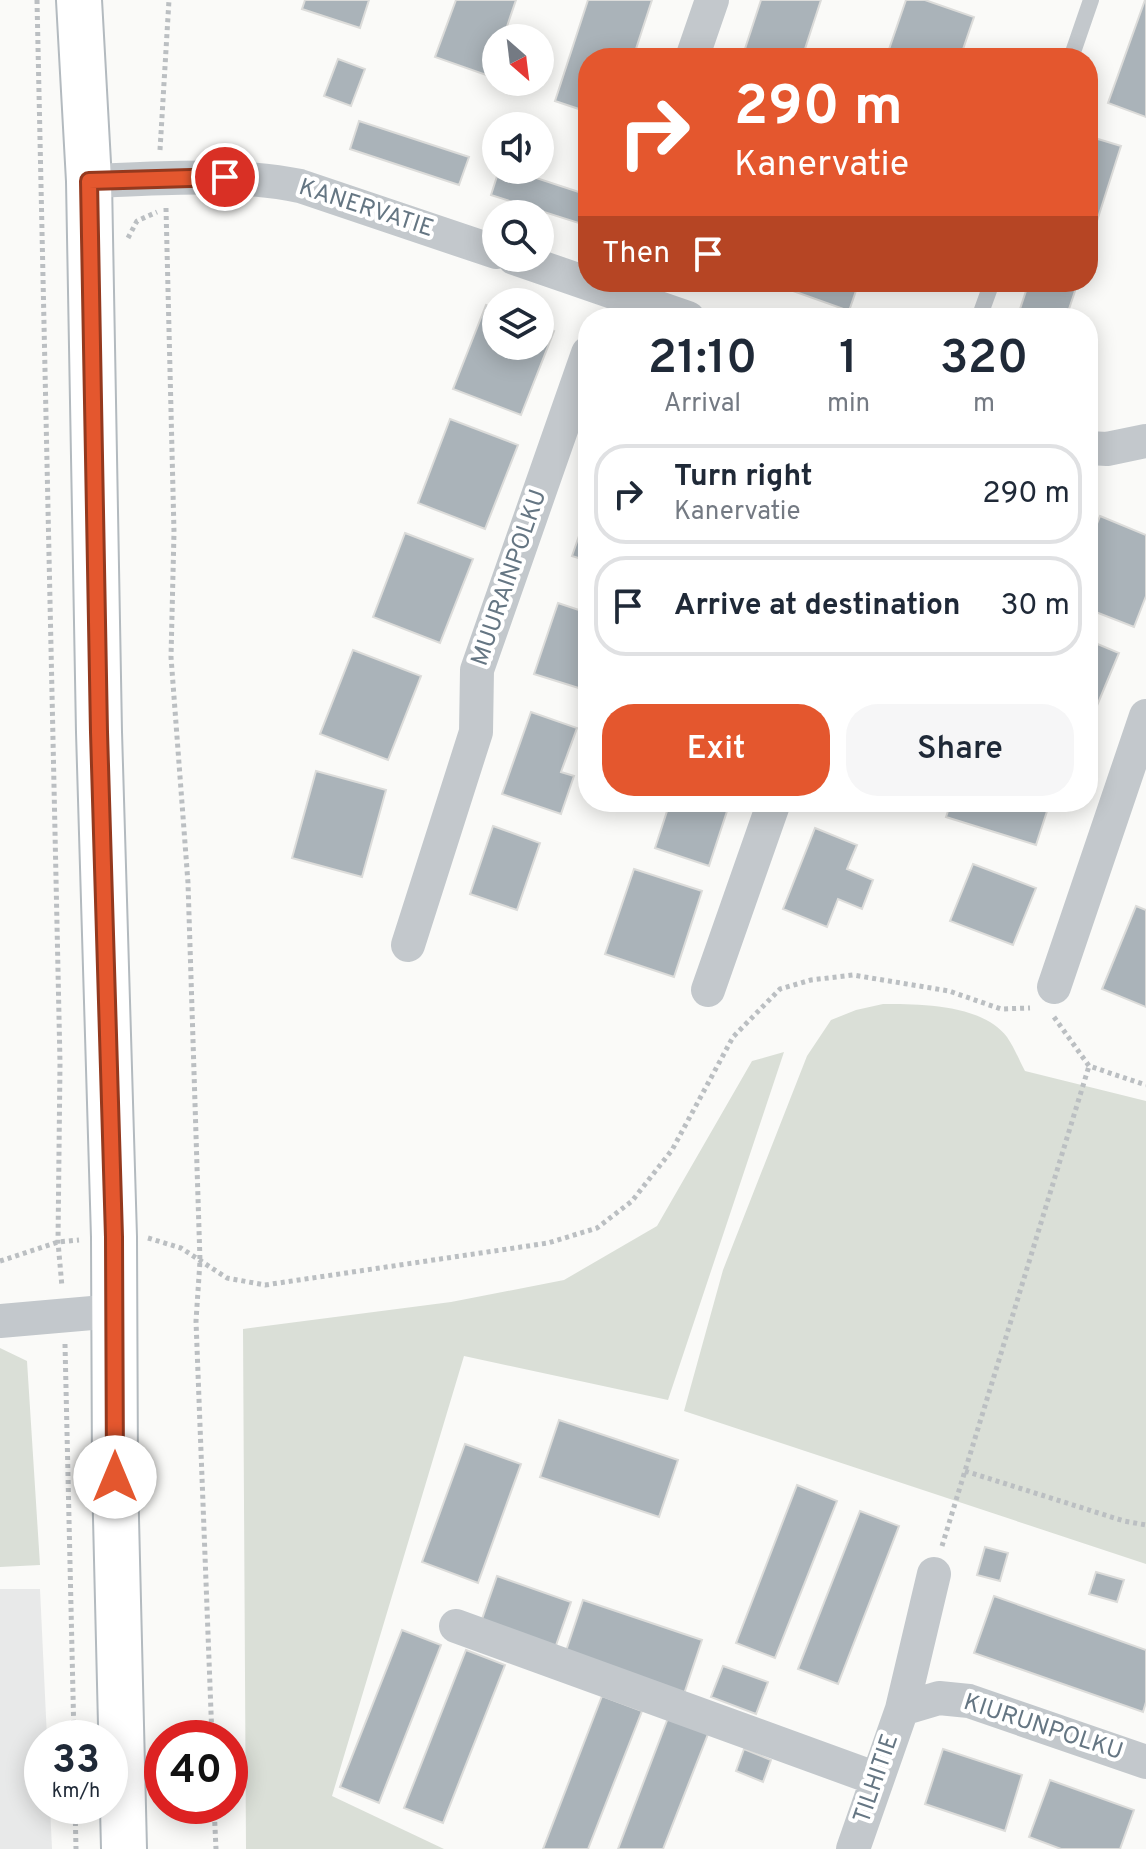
<!DOCTYPE html>
<html lang="en">
<head>
<meta charset="utf-8">
<style>
	:root { --surface:#fff; --page:#f6f6f7; --text:#1f2937; --muted:#747a83; --line:#e0e1e3; --accent:#e4572e }
	body { margin:0; font-family:Overpass,sans-serif; background:var(--page); color:var(--text); height:100vh; display:flex; flex-direction:column; font-size:30px; white-space:nowrap }
	* { box-sizing:border-box; margin:0 }
	p { font-size:26px; color:var(--muted) }
	.icon { flex:none; width:44px; height:44px; fill:none; stroke:currentColor; stroke-width:2; stroke-linecap:round; stroke-linejoin:round }
	.map { position:relative; flex:1; overflow:hidden }
	.side { position:absolute; left:578px; top:308px; width:520px; height:504px; display:flex; flex-direction:column; background:var(--surface); border-radius:32px; box-shadow:0 4px 20px #0003 }
	.side>* { flex:none }
	.guide { position:absolute; left:578px; top:48px; width:520px; height:244px; border-radius:32px; box-shadow:0 4px 20px #0003; background:#e4572e; color:#fff; overflow:hidden }
	.needle { width:52px; rotate:152deg }
	.tools { position:absolute; left:482px; top:24px; display:grid; gap:16px }
	.tools a { display:grid; place-items:center; width:72px; height:72px; border-radius:50%; background:var(--surface); box-shadow:0 4px 20px #0003; font-size:40px }
	.speed { position:absolute; left:24px; top:1720px; display:flex; gap:16px; font-size:40px; font-weight:700; text-align:center }
	.speed>* { display:grid; place-content:center; width:104px; height:104px; border-radius:50%; background:var(--surface); box-shadow:0 4px 20px #0003; line-height:1 }
	.speed small { font-size:20px; font-weight:400 }
	.speed .limit { border:12px solid #d22; background:#fff; color:#111 }
	.pin { position:absolute; display:grid; place-items:center; width:68px; height:68px; color:#fff; margin:-34px; border:4px solid #fff; border-radius:50%; box-shadow:0 2px 8px #0007 }
	.me { position:absolute; width:88px; margin:-44px; rotate:0deg; stroke-linejoin:round; filter:drop-shadow(0 0 6px #0008) }
	.turn { display:flex; align-items:center; gap:28px; height:168px; padding:0 24px; font-size:36px }
	.turn .icon { width:104px; height:104px; stroke-width:2.5 }
	.turn b { display:block; font-size:56px; line-height:68px }
	.then { display:flex; align-items:center; height:76px; padding:0 24px; background:#0003; gap:16px; font-size:30px }
	.eta { display:flex; justify-content:space-evenly; align-items:center; height:136px; text-align:center }
	.eta b { font-size:48px; font-weight:600; line-height:56px }
	.button { display:flex; gap:16px; margin-top:auto; padding:16px 24px }
	.button a { flex:1; height:92px; border-radius:32px; background:var(--accent); color:#fff; font-size:32px; font-weight:600; line-height:92px; text-align:center }
	.button a+a { background:var(--page); color:var(--text) }
	ul { padding:0; list-style:none }
	li { display:flex; align-items:center; gap:24px; height:100px; margin:0 16px 12px; padding:0 8px; border:4px solid var(--line); border-radius:32px }
	li div { flex:1 }
	li b { display:block; font-size:30px }
	li em { font-style:normal }
	.map>svg:first-child { display:block }
	.built { fill:#e8e9e9 }
	.green { fill:#dadfd7 }
	.building { fill:#aab3b9; stroke:#dcdcda; stroke-width:2 }
	.lines { fill:none; stroke-linecap:round; stroke-linejoin:round }
	.secondary-casing { stroke:#b3babf; stroke-width:48 }
	.path { stroke:#bbbfc2; stroke-width:5; stroke-dasharray:4 4; stroke-linecap:butt }
	.lane { stroke:#c3c8cc; stroke-width:16 }
	.street { stroke:#c3c8cc; stroke-width:34 }
	.secondary { stroke:#fff; stroke-width:44 }
	.route-casing { stroke:#94391e; stroke-width:20 }
	.route { stroke:#e4572e; stroke-width:14 }
	.labels { text-anchor:middle; dominant-baseline:central; stroke-width:8; stroke-linejoin:round; paint-order:stroke }
	.street-label { font-size:24px; fill:#657683; stroke:#fff }
</style>
</head>
<body>
<div class="map">
<svg width="1146" height="1849" viewBox="0 0 1146 1849">
	<rect width="100%" height="100%" fill="#fafaf8"/>
	<path class="built" d="M0,1589H40L47,1738H42V1806H50L52,1849H0Z"/>
	<path class="green" d="M883,1004C920,1004 982,1004 1007,1037C1014,1047 1019,1060 1025,1071L1146,1101V1564L684,1411L723,1270L807,1056L831,1020L856,1010Z
		M784,1052L668,1400L464,1356L332,1796L444,1849H246L243,1329L451,1302L564,1280L657,1226L752,1061Z
		M0,1348L27,1361L40,1565L0,1567Z"/>
	<path class="building" d="M305,0H369L360,28L302,9Z
		M456,0H516L503,38H496V56L489,76L435,57Z
		M588,0H652L633,58H588V112L555,101Z
		M761,0H821L802,58H742Z
		M906,0H925L974,17L960,58H886Z
		M1145,0H1146V117L1108,103Z
		M338,59L365,69L351,106L324,96Z
		M359,121L469,157L459,185L350,149Z
		M1088,136L1121,146L1088,249Z
		M499,170H512L588,195V226L491,195Z
		M768,282H859L849,311Z
		M1029,282H1078L1066,318H1017Z
		M486,305L496,309V346H540V326L554,331L521,415L453,389Z
		M450,419L518,445L485,529L418,503Z
		M588,510V561L572,556Z
		M1100,516L1146,535V596L1134,627L1088,609V547Z
		M405,533L473,559L440,643L373,617Z
		M558,603L588,613V682L585,690L534,674Z
		M1088,640L1119,653L1088,727Z
		M353,650L421,676L388,760L320,734Z
		M531,712L577,728L561,772L574,776L561,814L502,794Z
		M316,771L386,790L362,877L292,858Z
		M670,802L686,806L687,802H730L709,866L655,848Z
		M951,802H1050L1036,845L946,817Z
		M493,826L540,843L517,910L470,894Z
		M815,828L857,845L847,869L873,880L862,909L838,899L827,927L783,909Z
		M973,864L1036,888L1013,945L950,921Z
		M634,869L702,891L674,977L605,954Z
		M1136,906L1146,910V1007L1102,989Z
		M559,1420L678,1460L659,1517L540,1477Z
		M465,1444L521,1464L478,1583L422,1562Z
		M797,1485L837,1501L775,1658L736,1643Z
		M860,1511L899,1526L838,1684L798,1669Z
		M985,1547L1008,1553L1000,1581L977,1575Z
		M1096,1572L1124,1580L1117,1602L1089,1594Z
		M497,1576L571,1602L554,1651L480,1625Z
		M994,1596L1146,1650V1702L1143,1712L974,1653Z
		M583,1600L702,1640L683,1697L564,1657Z
		M402,1630L441,1645L379,1803L340,1787Z
		M466,1650L505,1665L443,1823L404,1808Z
		M723,1666L768,1682L756,1714L711,1697Z
		M602,1696L642,1711L588,1849H543Z
		M668,1718L708,1734L663,1849H618Z
		M744,1749L771,1760L763,1782L736,1771Z
		M943,1749L1022,1775L1005,1831L925,1804Z
		M1050,1780L1134,1810L1120,1849H1061L1029,1837Z"/>
	<g class="lines">
		<defs>
			<path id="secondary" d="M79,0L89,181L99,732L114,1237L115,1477L124,1849"/>
		</defs>
		<use href="#secondary" class="secondary-casing"/>
		<path class="path" d="M37,0L60,1063L58,1242L62,1287
			M160,150L169,0
			M166,208L174,532L171,657L188,883L200,1261L196,1321L212,1738
			M128,238L137,221L157,212
			M1054,1017L1089,1066L1146,1085
			M148,1238L181,1248L227,1278L265,1285L548,1243L597,1228L632,1201L672,1150L733,1037L780,989L811,980L853,975L949,991L1001,1009L1030,1008
			M0,1261L58,1242L79,1240
			M65,1344L74,1738
			M965,1471L1124,1521L1146,1525
			M942,1546L1089,1066
			M75,1806L76,1849
			M214,1806L216,1849"/>
		<path class="lane" d="M1071,58L1091,0
			M979,318L992,282"/>
		<path class="street" d="M692,58L712,0
			M89,181C159,179 231,172 300,186L496,252
			M514,258L688,318
			M1088,448L1107,449L1146,441
			M408,945L476,732L477,670L588,353
			M1054,987L1146,716
			M708,990L774,802
			M0,1321L115,1311
			M456,1626L877,1779
			M902,1709L934,1574
			M853,1849L902,1709L939,1698L969,1701L1146,1762"/>
		<use href="#secondary" class="secondary"/>
	</g>
	<g class="lines">
		<defs>
			<path id="route" d="M115,1477L114,1237L99,732L89,181L225,177"/>
		</defs>
		<use href="#route" class="route-casing"/>
		<use href="#route" class="route"/>
	</g>
	<g class="labels">
		<g class="street-label">
			<text transform="translate(366 209) rotate(18)">KANERVATIE</text>
			<text transform="translate(510 578) rotate(-71)">MUURAINPOLKU</text>
			<text transform="translate(1043 1728) rotate(18)">KIURUNPOLKU</text>
			<text transform="translate(877 1779) rotate(-71)">TILHITIE</text>
		</g>
	</g>
</svg>
<div class="tools">
<a><svg class="needle" viewBox="-14 -14 28 28"><path d="M0-13l5 13h-10z" fill="#e53935"/><path d="M0 13l5-13h-10z" fill="#747a83"/></svg></a>
<a><svg class="icon" aria-label="sound" viewBox="0 0 24 24"><path d="M4 9h4l5-4v14l-5-4H4zM17 9q2 3 0 6"/></svg></a>
<a><svg class="icon" aria-label="search" viewBox="0 0 24 24"><circle cx="10" cy="10" r="6"/><path d="M15 15l6 6"/></svg></a>
<a><svg class="icon" aria-label="layers" viewBox="0 0 24 24"><path d="M12 4l9 5-9 5-9-5zM3 14l9 5 9-5"/></svg></a>
</div>
<div class="speed"><div>33<small>km/h</small></div><div class="limit">40</div></div>
<div class="pin" style="left:225px;top:177px;background:#d93025"><svg class="icon" aria-label="arrive" viewBox="0 0 24 24"><path d="M6 21V4h12l-3 4 3 4H6"/></svg></div>
<svg class="me" style="left:115px;top:1477px" viewBox="-20 -20 40 40"><circle r="19" fill="#fff"/><path d="M0-13L10 11 0 6-10 11z" fill="#e4572e"/></svg>
<div class="guide">
<div class="turn"><svg class="icon" aria-label="right" viewBox="0 0 24 24"><path d="M7 20v-9h11M14 6l5 5-5 5"/></svg><div><b>290 m</b>Kanervatie</div></div>
<div class="then">Then<svg class="icon" aria-label="arrive" viewBox="0 0 24 24"><path d="M6 21V4h12l-3 4 3 4H6"/></svg></div>
</div>
<section class="side">
<div class="eta">
<div><b>21:10</b><p>Arrival</p></div>
<div><b>1</b><p>min</p></div>
<div><b>320</b><p>m</p></div>
</div>
<ul>
<li><svg class="icon" aria-label="right" viewBox="0 0 24 24"><path d="M7 20v-9h11M14 6l5 5-5 5"/></svg><div><b>Turn right</b><p>Kanervatie</p></div><em>290 m</em></li>
<li><svg class="icon" aria-label="arrive" viewBox="0 0 24 24"><path d="M6 21V4h12l-3 4 3 4H6"/></svg><div><b>Arrive at destination</b></div><em>30 m</em></li>
</ul>
<div class="button"><a>Exit</a><a>Share</a></div>
</section>
</div>
</body>
</html>
